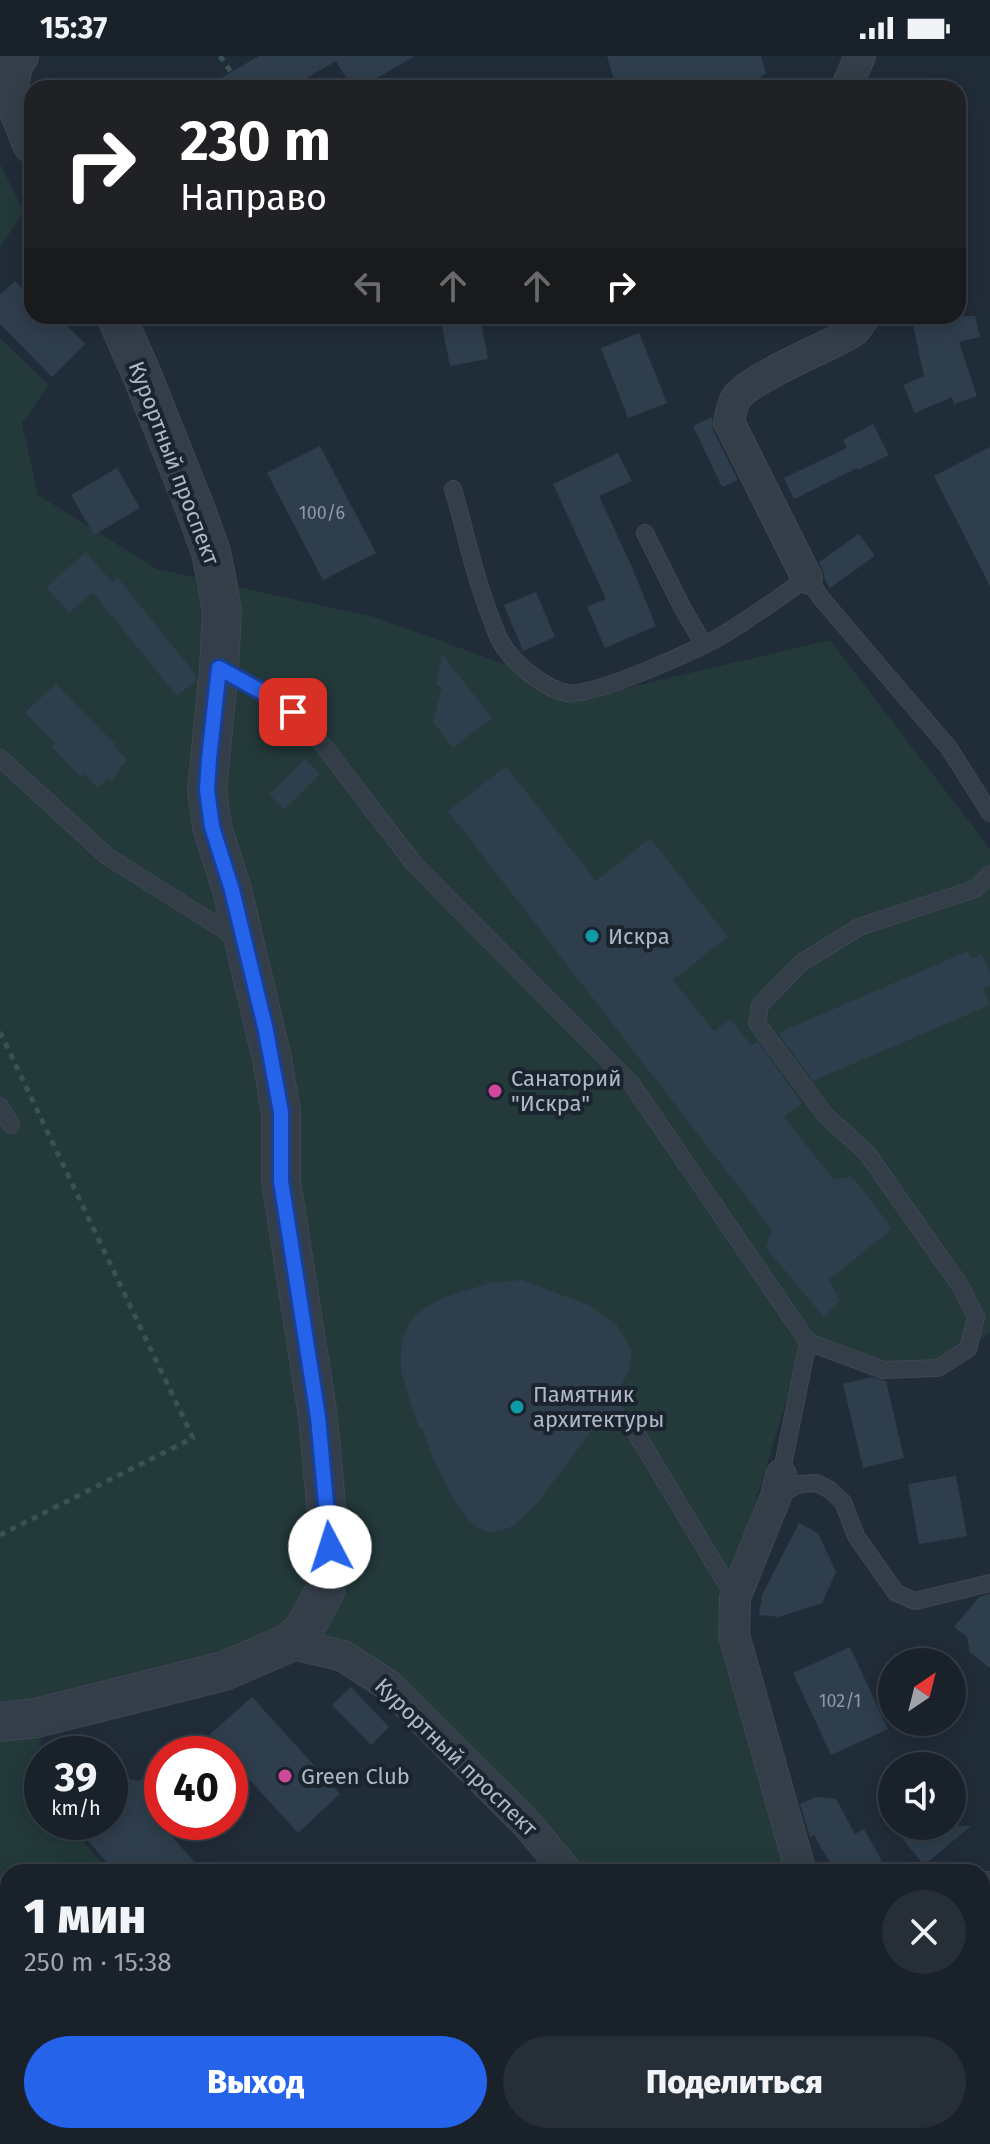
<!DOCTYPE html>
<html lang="ru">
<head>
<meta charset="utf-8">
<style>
	:root { --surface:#19212b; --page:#262e37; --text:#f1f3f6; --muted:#9fa3a9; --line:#373e47; --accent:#2563eb }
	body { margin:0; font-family:"Fira Sans",sans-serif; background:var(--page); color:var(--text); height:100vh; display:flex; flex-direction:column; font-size:30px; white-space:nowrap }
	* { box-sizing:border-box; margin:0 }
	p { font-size:26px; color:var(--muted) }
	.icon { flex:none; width:44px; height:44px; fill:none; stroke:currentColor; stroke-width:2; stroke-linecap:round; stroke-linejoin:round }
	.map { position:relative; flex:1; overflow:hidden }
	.details { position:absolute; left:0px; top:1808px; width:990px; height:280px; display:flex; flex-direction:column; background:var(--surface); border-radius:24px 24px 0 0; box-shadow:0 4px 20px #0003,0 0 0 2px var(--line) }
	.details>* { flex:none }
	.top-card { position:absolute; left:24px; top:24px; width:942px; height:244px; border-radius:24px; box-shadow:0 4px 20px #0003,0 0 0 2px var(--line); background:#202124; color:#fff; overflow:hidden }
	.needle { width:52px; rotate:35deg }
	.controls { position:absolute; left:878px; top:1592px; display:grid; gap:16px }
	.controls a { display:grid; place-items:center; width:88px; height:88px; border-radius:50%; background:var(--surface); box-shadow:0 4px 20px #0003,0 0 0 2px var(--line); font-size:40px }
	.speed { position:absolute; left:24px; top:1680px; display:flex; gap:16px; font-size:40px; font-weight:700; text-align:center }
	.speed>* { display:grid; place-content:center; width:104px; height:104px; border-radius:50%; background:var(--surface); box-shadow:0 4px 20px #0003,0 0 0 2px var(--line); line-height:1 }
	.speed small { font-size:20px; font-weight:400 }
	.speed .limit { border:12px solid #d22; background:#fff; color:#111 }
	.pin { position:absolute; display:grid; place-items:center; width:68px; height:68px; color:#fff; margin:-34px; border-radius:16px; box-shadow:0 4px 12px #0006 }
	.me { position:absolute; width:88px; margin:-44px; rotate:355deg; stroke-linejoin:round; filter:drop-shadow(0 0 6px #0008) }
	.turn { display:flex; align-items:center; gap:28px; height:168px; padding:0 24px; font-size:36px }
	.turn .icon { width:104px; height:104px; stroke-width:2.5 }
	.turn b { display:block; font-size:56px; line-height:68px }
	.lanes { display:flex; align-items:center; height:76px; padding:0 24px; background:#0003; justify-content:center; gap:40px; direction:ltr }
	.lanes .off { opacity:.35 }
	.round { display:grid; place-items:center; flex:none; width:84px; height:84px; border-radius:42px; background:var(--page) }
	.summary { display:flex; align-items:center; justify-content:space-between; height:136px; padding:0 24px }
	h1 { font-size:48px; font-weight:800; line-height:60px }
	.action { display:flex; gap:16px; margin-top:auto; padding:16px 24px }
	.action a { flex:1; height:92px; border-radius:48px; background:var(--accent); color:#fff; font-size:32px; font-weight:800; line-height:92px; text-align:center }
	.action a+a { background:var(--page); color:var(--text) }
	.status { display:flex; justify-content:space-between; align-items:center; height:56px; padding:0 40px; background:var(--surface); direction:ltr }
	.status svg { height:22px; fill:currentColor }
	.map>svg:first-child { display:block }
	.green { fill:#23393a }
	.building { fill:#2f3e4d }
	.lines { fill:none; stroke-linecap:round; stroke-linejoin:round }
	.service-casing { stroke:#3e4753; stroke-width:18 }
	.minor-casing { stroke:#3e4753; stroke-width:32 }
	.tertiary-casing { stroke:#3e4753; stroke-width:40 }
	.primary-casing { stroke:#3e4753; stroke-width:46 }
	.path { stroke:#3b5252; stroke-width:5; stroke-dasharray:6 6; stroke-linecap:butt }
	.service { stroke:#343e49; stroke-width:16 }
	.minor { stroke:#343e49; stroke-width:30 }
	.tertiary { stroke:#343e49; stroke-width:38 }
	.primary { stroke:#525d69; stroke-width:44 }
	.route-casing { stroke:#184099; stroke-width:20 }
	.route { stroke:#2563eb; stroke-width:14 }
	.culture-dot { fill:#0f9aa8; stroke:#1a232e; stroke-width:3 }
	.hotel-dot { fill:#d1479c; stroke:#1a232e; stroke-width:3 }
	.labels { text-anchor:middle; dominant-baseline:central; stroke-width:8; stroke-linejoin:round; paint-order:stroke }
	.number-label { font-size:18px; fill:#8e99a6 }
	.street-label { font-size:22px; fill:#afb9c6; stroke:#1a232e }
	.poi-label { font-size:22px; fill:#afb9c6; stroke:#1a232e; text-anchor:start }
</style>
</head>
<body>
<div class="status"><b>15:37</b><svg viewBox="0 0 49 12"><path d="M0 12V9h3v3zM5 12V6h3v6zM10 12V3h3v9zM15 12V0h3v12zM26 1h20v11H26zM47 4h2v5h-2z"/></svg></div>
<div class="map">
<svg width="990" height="2088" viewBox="0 0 990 2088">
	<rect width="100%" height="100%" fill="#212c39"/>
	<path class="green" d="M0,108L24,156L0,191Z
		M0,282L49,329L22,367L38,439L157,513L374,561L593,640L830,584L990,793V1276L941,1316L887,1317L804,1288L728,1536L787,1816H576L391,1629L296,1585L0,1663Z
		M36,1667L43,1698L42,1766H66L110,1816H8V2026L0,2011V1670Z
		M37,2080H182L174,2088H41Z
		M225,2080H325L333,2088H217Z"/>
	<path class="building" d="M259,0H415L360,32H352L336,5L289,32H204Z
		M607,0H761L766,17L747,32H718L716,25L685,32H616Z
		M15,225L32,243V260H57L85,288L52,321L0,268V239Z
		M440,260H480L488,303L450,310Z
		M911,260H975L980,281L959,286L977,340L954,348L952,341L915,357L903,329L924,320Z
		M639,277L667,347L628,362L601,292Z
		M712,361L713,374L738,424L722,431L693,370Z
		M873,368L889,399L858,414L857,412L794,443L784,422L847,392L843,384Z
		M320,390L376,497L323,524L267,417Z
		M990,391V530L934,420Z
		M618,397L632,425L599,440L631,509L656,570L605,592L587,551L606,543L553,428Z
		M117,412L140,452L94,479L71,439Z
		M859,478L875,500L830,532L825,524L823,515L819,506Z
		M86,496L112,526L118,522L196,619V625L177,640L93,537L69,557L46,531Z
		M536,536L555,581L523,595L504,549Z
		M442,598L492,662L453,692L433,666L442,631L436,630Z
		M56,628L116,689L114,691L127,704L119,712V717L112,724L107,723L98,732L85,718L81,721L52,691L55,688L25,656Z
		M305,703L320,718L284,754L269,738Z
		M506,710L596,825L650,782L728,881L673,924L714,975L730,963L751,989L758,986L802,1047L784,1061L834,1124L850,1120L855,1124L891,1171L887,1177L829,1224L840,1245L824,1261L766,1192L772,1174L448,755Z
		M968,895L971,903L982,898L990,918V930L983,933L990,949L813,1025L778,977Z
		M522,1224L589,1249L616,1268L631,1292V1303L628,1316L618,1336L628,1368L600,1363L539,1445L523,1461L513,1470L501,1475L490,1476L478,1472L470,1466L456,1447L441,1419L429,1393L422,1371L419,1372L409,1342L401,1315V1295L403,1281L408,1269L415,1259L425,1252L442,1242L490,1227Z
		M872,1321L886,1325L904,1402L863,1412L843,1328Z
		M956,1420L967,1480L919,1488L908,1428Z
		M799,1467L818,1477L836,1516L822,1547L779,1561L759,1559L762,1539Z
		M990,1538V1612L970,1596L967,1581L954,1571L979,1541Z
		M850,1591L888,1673L831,1699L793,1617Z
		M351,1631L389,1671L371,1689L332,1649Z
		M252,1641L340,1738L298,1777L230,1702V1698H226L209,1679Z
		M121,1721L139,1725L142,1722L162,1744V1769L203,1816H115L83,1779L97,1766H110V1726Z
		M816,1741L836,1743L855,1778L864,1773L888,1816H835L814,1779L810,1781L800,1748Z
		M892,1770H971L924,1809Z"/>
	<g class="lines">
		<defs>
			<path id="service" d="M453,433C466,476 474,521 491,562C495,573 499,586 507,595C520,612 546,633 567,637C593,641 701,593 726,577C754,560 781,540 807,522L821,542L949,692L990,757
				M645,477L682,551L704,589
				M221,613L271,641L293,656L313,676L415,809L631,1027L808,1286
				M0,702L107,800L240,884
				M0,1050L11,1069
				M636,1377L735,1542
				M781,1419L808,1286L883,1314L938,1312L968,1293L976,1261L961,1231L867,1097L825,1059L757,967L760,949L801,907L859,871L975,833L990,818
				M776,1440L800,1428L817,1427L830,1434L843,1446L856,1480L896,1537L915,1545L990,1527"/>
			<path id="minor" d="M846,32L860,0
				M807,522L729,366C731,357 732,348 737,341C750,323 821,293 844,281L855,274L865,260
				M781,1419L776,1440L735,1542L734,1579L801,1816
				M289,1587L343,1600L388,1629L528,1769L567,1816
				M982,1836L990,1831"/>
			<path id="tertiary" d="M19,0L13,9L9,30L32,88
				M0,1666L36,1662L224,1615L289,1587L304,1573L325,1535L330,1491L318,1361L281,1125V1056L272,1003L232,834L212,771L207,734L219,612L222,556L216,521L211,496L195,452L142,319L116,260"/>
			<path id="primary" d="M0,2020L8,2036
				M29,2080L33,2088"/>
		</defs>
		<use href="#service" class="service-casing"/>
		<use href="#minor" class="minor-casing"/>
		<use href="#tertiary" class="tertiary-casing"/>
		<use href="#primary" class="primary-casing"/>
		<path class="path" d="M220,0L231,16
			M0,976L193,1382L0,1479
			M0,1959L8,1975
			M209,2088L217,2080"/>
		<use href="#service" class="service"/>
		<use href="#minor" class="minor"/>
		<use href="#tertiary" class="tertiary"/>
		<use href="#primary" class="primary"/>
	</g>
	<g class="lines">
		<defs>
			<path id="route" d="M293,656L271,641L219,612L209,703L207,734L212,771L232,834L266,975L281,1056V1125L318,1361L330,1491"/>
		</defs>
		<use href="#route" class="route-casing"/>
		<use href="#route" class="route"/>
	</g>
	<g class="culture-dot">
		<circle cx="592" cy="880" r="8"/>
		<circle cx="517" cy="1351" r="8"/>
	</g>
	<g class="hotel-dot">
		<circle cx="495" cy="1035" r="8"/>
		<circle cx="285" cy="1720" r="8"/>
	</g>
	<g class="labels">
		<g class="number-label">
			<text x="322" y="457">100/6</text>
			<text x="840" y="1645">102/1</text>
		</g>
		<g class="street-label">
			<text transform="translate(174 407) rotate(69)">Курортный проспект</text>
			<text transform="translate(456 1701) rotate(44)">Курортный проспект</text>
		</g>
		<g class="poi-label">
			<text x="608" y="880">Искра</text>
			<text x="511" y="1022">Санаторий<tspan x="511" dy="25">"Искра"</tspan></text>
			<text x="533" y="1338">Памятник<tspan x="533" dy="25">архитектуры</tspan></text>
			<text x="301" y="1720">Green Club</text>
		</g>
	</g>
</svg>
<div class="controls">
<a><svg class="needle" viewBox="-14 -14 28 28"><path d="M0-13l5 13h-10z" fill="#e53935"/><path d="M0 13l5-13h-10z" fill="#9fa3a9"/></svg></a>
<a><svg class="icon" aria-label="sound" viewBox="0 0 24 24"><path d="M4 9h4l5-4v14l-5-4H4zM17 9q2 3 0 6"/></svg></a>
</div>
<div class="speed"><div>39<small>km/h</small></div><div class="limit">40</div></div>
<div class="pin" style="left:293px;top:656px;background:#d93025"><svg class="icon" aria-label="arrive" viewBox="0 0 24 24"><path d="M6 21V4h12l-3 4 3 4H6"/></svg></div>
<svg class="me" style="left:330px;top:1491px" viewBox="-20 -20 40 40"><circle r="19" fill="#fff"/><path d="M0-13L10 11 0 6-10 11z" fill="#2563eb"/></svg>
<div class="top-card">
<div class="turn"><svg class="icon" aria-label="right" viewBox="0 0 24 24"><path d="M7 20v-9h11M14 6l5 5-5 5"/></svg><div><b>230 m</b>Направо</div></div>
<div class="lanes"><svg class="icon off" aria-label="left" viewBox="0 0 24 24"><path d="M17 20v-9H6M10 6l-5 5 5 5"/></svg><svg class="icon off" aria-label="ahead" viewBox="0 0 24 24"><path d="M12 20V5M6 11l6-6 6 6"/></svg><svg class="icon off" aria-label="ahead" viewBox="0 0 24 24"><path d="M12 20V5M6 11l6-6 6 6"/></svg><svg class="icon" aria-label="right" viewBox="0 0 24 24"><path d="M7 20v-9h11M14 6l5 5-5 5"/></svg></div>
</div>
<section class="details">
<div class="summary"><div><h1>1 мин</h1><p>250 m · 15:38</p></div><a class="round"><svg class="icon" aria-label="close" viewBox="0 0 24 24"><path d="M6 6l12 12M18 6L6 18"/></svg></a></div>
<div class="action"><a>Выход</a><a>Поделиться</a></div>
</section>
</div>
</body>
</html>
